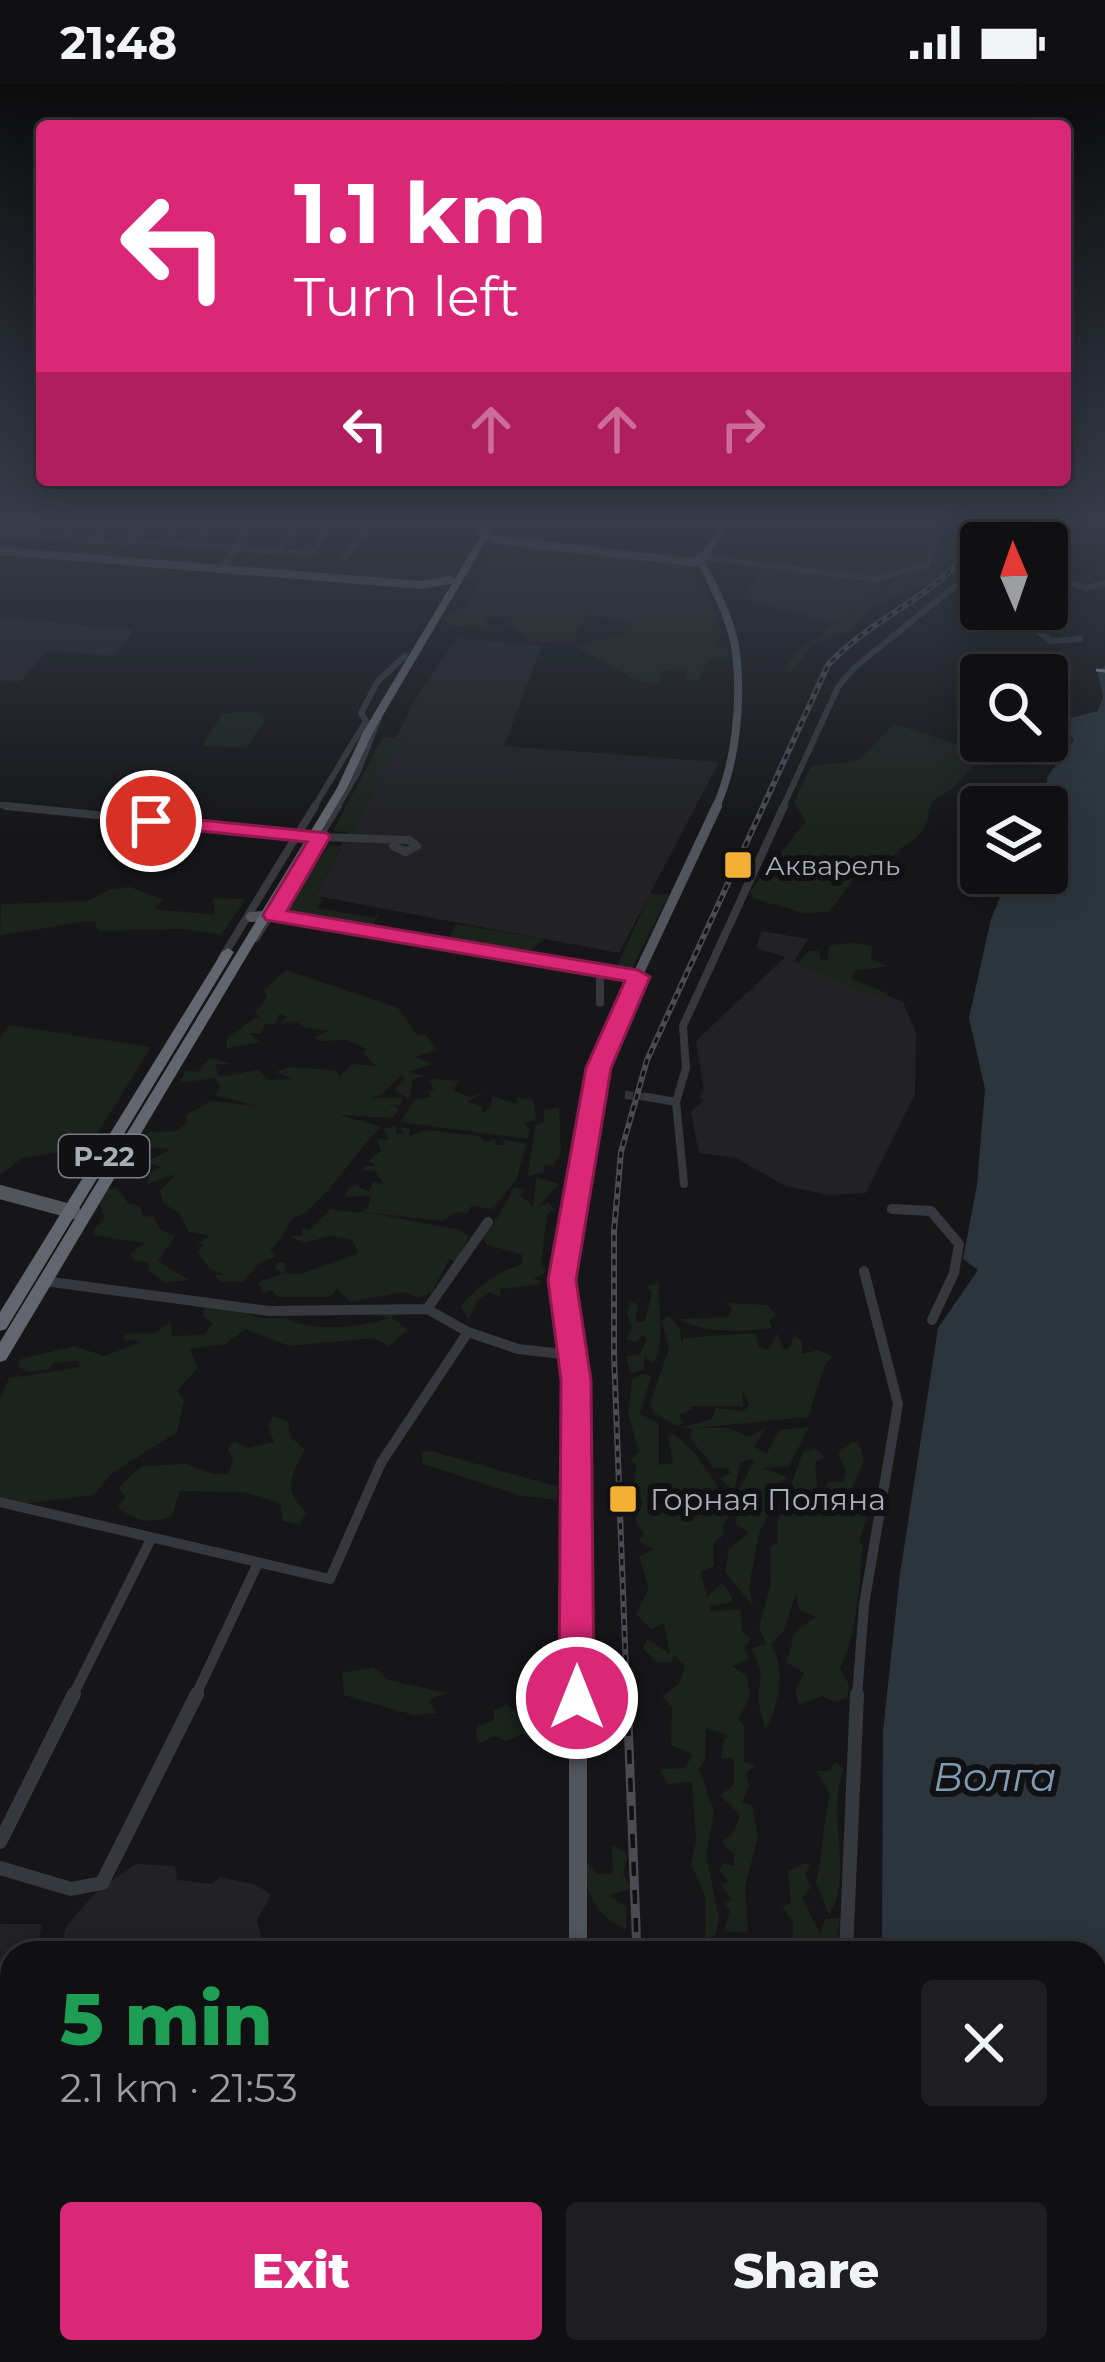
<!DOCTYPE html>
<html lang="en">
<head>
<meta charset="utf-8">
<style>
	:root { --surface:#101012; --page:#1e1e20; --text:#f1f3f6; --muted:#9c9d9f; --line:#303032; --accent:#db2777 }
	body { margin:0; font-family:Montserrat,sans-serif; background:var(--page); color:var(--text); height:100vh; display:flex; flex-direction:column; font-size:45px; white-space:nowrap }
	* { box-sizing:border-box; margin:0 }
	p { font-size:39px; color:var(--muted) }
	.icon { flex:none; width:66px; height:66px; fill:none; stroke:currentColor; stroke-width:2; stroke-linecap:round; stroke-linejoin:round }
	.map { position:relative; flex:1; overflow:hidden }
	.panel { position:absolute; left:0px; top:1857px; width:1107px; height:423px; display:flex; flex-direction:column; background:var(--surface); border-radius:36px 36px 0 0; box-shadow:0 6px 30px #0003,0 0 0 3px var(--line) }
	.panel>* { flex:none }
	.hud { position:absolute; left:36px; top:36px; width:1035px; height:366px; border-radius:12px; box-shadow:0 6px 30px #0003,0 0 0 3px var(--line); background:#db2777; color:#fff; overflow:hidden }
	.needle { width:78px; rotate:358deg }
	.buttons { position:absolute; left:960px; top:438px; display:grid; gap:24px }
	.buttons a { display:grid; place-items:center; width:108px; height:108px; border-radius:12px; background:var(--surface); box-shadow:0 6px 30px #0003,0 0 0 3px var(--line); font-size:60px }
	.pin { position:absolute; display:grid; place-items:center; width:102px; height:102px; color:#fff; margin:-51px; border:6px solid #fff; border-radius:50%; box-shadow:0 3px 12px #0007 }
	.me { position:absolute; width:132px; margin:-66px; rotate:0deg; stroke-linejoin:round; filter:drop-shadow(0 0 9px #0008) }
	.turn { display:flex; align-items:center; gap:42px; height:252px; padding:0 60px; font-size:54px }
	.turn .icon { width:156px; height:156px; stroke-width:2.5 }
	.turn b { display:block; font-size:84px; line-height:102px }
	.lanes { display:flex; align-items:center; height:114px; padding:0 60px; background:#0003; justify-content:center; gap:60px; direction:ltr }
	.lanes .off { opacity:.35 }
	.round { display:grid; place-items:center; flex:none; width:126px; height:126px; border-radius:12px; background:var(--page) }
	.head { display:flex; align-items:center; justify-content:space-between; height:204px; padding:0 60px }
	h1 { font-size:72px; font-weight:800; line-height:90px; color:#1e9e55 }
	.action { display:flex; gap:24px; margin-top:auto; padding:24px 60px }
	.action a { flex:1; height:138px; border-radius:12px; background:var(--accent); color:#fff; font-size:48px; font-weight:800; line-height:138px; text-align:center }
	.action a+a { background:var(--page); color:var(--text) }
	.status { display:flex; justify-content:space-between; align-items:center; height:84px; padding:0 60px; background:var(--surface); direction:ltr }
	.status svg { height:33px; fill:currentColor }
	.map>svg:first-child { display:block }
	.built { fill:#222225 }
	.green { fill:#1c231d }
	.water { fill:#2c353c }
	.lines { fill:none; stroke-linecap:round; stroke-linejoin:round }
	.ferry { stroke:#7f9bb3; stroke-width:3; stroke-dasharray:9 8; stroke-linecap:butt }
	.minor-tunnel { stroke:#333438; stroke-width:8; stroke-dasharray:8 4.5; stroke-linecap:butt }
	.minor-far3 { stroke:#37383d; stroke-width:6 }
	.minor-far2 { stroke:#37383d; stroke-width:8 }
	.minor-far1 { stroke:#37383d; stroke-width:10 }
	.minor { stroke:#37383d; stroke-width:14 }
	.major-far3 { stroke:#53555c; stroke-width:8 }
	.major-far2 { stroke:#53555c; stroke-width:10 }
	.major-far1 { stroke:#53555c; stroke-width:14 }
	.major { stroke:#53555c; stroke-width:18 }
	.highway { fill:#63666e; fill-rule:evenodd }
	.tram { stroke:#4a4c52; stroke-width:3 }
	.rail-far1-casing { stroke:#4a4c52; stroke-width:6 }
	.rail-casing { stroke:#4a4c52; stroke-width:9 }
	.rail-far1 { stroke:#111113; stroke-width:3; stroke-dasharray:6; stroke-linecap:butt }
	.rail { stroke:#111113; stroke-width:4.5; stroke-dasharray:14; stroke-linecap:butt }
	.minor-bridge { stroke:#37383d; stroke-width:8 }
	.route { fill:#db2777; stroke:#8e194d; stroke-width:3 }
	.poi-dot { fill:#f2b134; stroke:#111113; stroke-width:4.5 }
	.labels { text-anchor:middle; dominant-baseline:central; stroke-width:12; stroke-linejoin:round; paint-order:stroke }
	.far-poi-label { font-size:27px; fill:#a8adb8; stroke:#111113; text-anchor:start }
	.shield { fill:#111113; stroke:#7b7e86; stroke-width:3 }
	.shield-label { font-size:27px; font-weight:bold; fill:#a8adb8 }
	.poi-label { font-size:30px; fill:#a8adb8; stroke:#111113; text-anchor:start }
	.near-water-label { font-size:39px; font-style:italic; fill:#7f9bb3; stroke:#111113 }
</style>
</head>
<body>
<div class="status"><b>21:48</b><svg viewBox="0 0 49 12"><path d="M0 12V9h3v3zM5 12V6h3v6zM10 12V3h3v9zM15 12V0h3v12zM26 1h20v11H26zM47 4h2v5h-2z"/></svg></div>
<div class="map">
<svg width="1105" height="2278" viewBox="0 0 1105 2278">
	<rect width="100%" height="100%" fill="#161618"/>
	<path class="built" d="M738,433H943L921,481L875,493L717,472Z
		M1015,433H1105V457L1076,452L1065,469L1047,466V459H1007Z
		M762,483L886,500L887,501L835,539L742,515Z
		M0,533L134,546L114,572L47,567L20,598L0,596Z
		M457,554L542,562L504,662L719,678L619,869L316,812L414,618Z
		M762,847L808,855L794,877L903,918L916,949L915,1010L866,1109L829,1111L785,1102L736,1074L699,1069L691,1028L704,1016L699,1014L704,1006L696,957L785,873L756,864Z
		M136,1780L175,1782L177,1796L212,1800L220,1793L257,1801L271,1811L257,1836L262,1857L290,1869H58L67,1841L99,1805Z
		M0,1840H42L36,1869H12V1973L0,2025Z
		M12,1995V2198L0,2190V2040Z"/>
	<path class="green" d="M952,433H977L978,440L967,449L972,457C964,465 968,474 961,481C931,511 873,505 853,546L815,559L791,587H784L798,566L895,495L924,486L940,464L938,457L954,454L946,442Z
		M497,458L684,480L711,517L722,550L717,560L728,565V574L708,575L698,597L685,595L687,584L662,587L658,600L640,598L574,562L621,551L628,538L585,531L575,557L533,558L509,541L515,533H485L488,544L454,542L441,534L465,523Z
		M252,627L266,634L246,664L202,662L222,630Z
		M894,640L986,669L953,704L930,719C926,763 909,749 888,779L868,775L829,828L804,829L754,815L750,807L806,737L794,719L811,682L858,677Z
		M383,653L407,655L378,689L384,690L353,748L396,753L333,747Z
		M329,761L341,762L316,811L323,816L317,824L374,834L380,826L373,842L286,827Z
		M130,803L163,816L154,825L215,831L213,814L246,815L221,851L182,845L98,847L95,838H83L0,851L1,820L88,817L108,806Z
		M650,810H669L632,884H616Z
		M456,840L544,855L526,870L448,856Z
		M856,859L872,863L871,876L889,882L854,887L851,894L888,910L886,916L797,880L809,867H819L820,875L828,876L829,861Z
		M286,886L398,924L417,951L425,950L437,966L415,973L433,980L407,988L425,992L413,995L409,1015L394,1006L405,996L401,991L381,1011L369,1014H403L400,1022L388,1020L399,1025L393,1034L339,1031L381,1043C355,1068 336,1102 308,1126C299,1133 298,1130 290,1138C284,1145 281,1158 270,1166L276,1172L259,1179L243,1198H221L214,1191H226L210,1185L198,1169L203,1160L196,1161L210,1152L189,1148L179,1129L163,1119L160,1107L176,1090L147,1100L150,1089L162,1083L146,1078L171,1065L136,1063L148,1048L178,1047L187,1038L186,1031L211,1017L256,1022L215,1011L221,1003L214,994L180,999L185,987L198,988L210,974L232,980H215L219,993L258,986L269,996L293,995L276,988L289,983L335,986L339,993L352,980L376,982L363,969L367,965L345,956L319,957L315,953L329,947L303,943L297,937L280,940L286,932L273,929L279,931L276,939L264,941L261,950L248,949L260,958L227,964V955L255,933L262,936L255,929L267,912L264,906Z
		M9,941L151,963L89,1063L22,1074L0,1091V954Z
		M435,995L459,997L453,1006L469,1013L484,1009L467,1018L482,1022V1030L490,1024L492,1012L517,1020V1013L534,1016L536,1037L523,1038L530,1046L527,1055L400,1038L415,1016L431,1013L429,1008L417,1009L434,1006L429,997Z
		M559,1024L561,1070L553,1081L543,1082L544,1088L528,1092L535,1042L544,1037V1026Z
		M396,1042V1049L404,1050L400,1043L410,1045L409,1052L428,1046L480,1052L485,1058L495,1054L496,1061H505L502,1055L526,1060L517,1094L493,1125L471,1122L468,1129L456,1128L442,1137L364,1128L460,1146L469,1153L456,1178L449,1175L432,1208L419,1214L403,1208L350,1218L337,1204L330,1213H278L272,1206L263,1209L258,1198L282,1190L275,1183L278,1178L286,1179L284,1189L301,1190L359,1169L352,1156L330,1152L303,1159L290,1152H303L301,1144L309,1146L331,1125L360,1129L368,1124L371,1112L345,1113L347,1106L356,1101L369,1108L373,1098L384,1100L374,1086L363,1087L364,1082H375L369,1076L381,1067L377,1055L389,1056L384,1045Z
		M536,1093L559,1100L537,1124L548,1119L554,1125L547,1130L541,1181L546,1188L533,1195L542,1197L538,1201L500,1205L501,1213L488,1208L476,1218L469,1236L461,1223C470,1207 504,1184 521,1181L523,1171L486,1160L483,1153C495,1139 506,1120 514,1103L525,1106L520,1111L533,1122Z
		M117,1104L129,1120L140,1122L143,1133L153,1132L160,1145L175,1152L158,1177L189,1196L165,1199L149,1187L148,1178L134,1177L130,1170L145,1159L96,1152L93,1146L105,1134L98,1117L106,1105Z
		M659,1199C657,1224 667,1259 653,1279L645,1272L643,1286L631,1290L626,1272L640,1270L647,1255L643,1251L636,1258L626,1255L632,1244L627,1230L630,1218L638,1220L635,1238L645,1237L652,1209L646,1202Z
		M727,1219L768,1221L776,1231L769,1237L772,1244C748,1247 699,1250 680,1235L728,1233L732,1225Z
		M193,1221L242,1226L258,1234L368,1233L286,1234C305,1248 370,1244 389,1233L371,1231L408,1229L391,1233L408,1246L389,1262L374,1254L289,1262L246,1245L225,1260L190,1265L198,1284L177,1307L184,1316L177,1348L111,1390L94,1411L22,1420L0,1413V1315L9,1294L81,1283L78,1277L53,1279L49,1285L27,1288L18,1282L21,1275L74,1262L104,1272L142,1258L123,1255L126,1250L155,1249L170,1238L172,1252L204,1251L213,1240L203,1232L204,1225Z
		M669,1231L680,1245L682,1261L683,1254L755,1249L759,1263L769,1266L777,1249L783,1265H789L794,1251L802,1257V1270L818,1266L833,1272L825,1281L808,1333L695,1344H729L749,1353L766,1344L754,1363L767,1369L779,1346L809,1343L789,1382L762,1384L787,1393L772,1409L776,1418L760,1446L749,1502L753,1522L725,1488L729,1465L749,1449L736,1440L740,1404L755,1375L741,1378L734,1407L720,1395L730,1389L728,1384H714L690,1354L693,1344H681L712,1335L716,1324L744,1327L749,1320L742,1305L743,1322H689L693,1325L679,1331L683,1339L677,1342L654,1329L650,1319L669,1265L662,1237Z
		M641,1290L651,1292L640,1330L659,1340V1381L673,1379L668,1352L674,1350L693,1367L734,1425L722,1443L724,1451L713,1459L714,1482L701,1488L707,1513L722,1499L732,1512V1518L710,1522V1527L741,1525L742,1547L751,1555L744,1564L749,1575L732,1582L747,1592L750,1613L738,1635L744,1642V1678L755,1682L746,1689L749,1702L742,1718L752,1721L758,1753L745,1802L748,1849L724,1847L730,1827L724,1818L732,1816L721,1801L728,1797L719,1786L723,1779L734,1782V1770L721,1758L734,1748L740,1731L720,1711L734,1701V1674H721L724,1655L731,1652L706,1644L705,1677L699,1684L714,1728L706,1771L719,1836L715,1852L705,1855L706,1814L691,1780L696,1758L692,1698L668,1700L660,1685L686,1684L692,1670L671,1661L672,1623L662,1612L679,1600L685,1582L674,1571L671,1578H657L643,1565L647,1555L670,1570L664,1539L651,1545L636,1530L649,1504L639,1473L654,1465L639,1458L644,1449L635,1437L643,1418L634,1403L636,1382L631,1375L639,1368L628,1329L632,1296Z
		M273,1332L288,1338L291,1354L305,1365C291,1392 282,1405 306,1428L300,1441L283,1437L280,1419L244,1408L179,1407L173,1431C153,1440 133,1439 118,1422L126,1413L118,1404L141,1382L187,1380L213,1390H229L233,1376L228,1365L234,1357L247,1364L274,1358L268,1342Z
		M853,1357L859,1360L864,1376L851,1407L875,1409L859,1458L863,1461C859,1497 857,1553 840,1584L849,1601L847,1614L834,1618L822,1612L799,1620L795,1607L804,1589L786,1578C799,1552 781,1556 816,1533L799,1525L796,1509L784,1546L771,1561C786,1581 779,1625 765,1646L758,1614L761,1588L752,1564L766,1560L759,1543L771,1500L770,1462L778,1459L777,1440L803,1368L817,1365L824,1373L815,1378L818,1412L828,1398H843L846,1388L838,1368Z
		M431,1367L558,1403L557,1416L522,1412L423,1380L421,1368Z
		M373,1583L389,1596L447,1609L429,1616L436,1629L414,1631L344,1611L342,1589Z
		M507,1620L530,1640L537,1627L548,1631L536,1661L523,1649L507,1657L494,1652L481,1659L476,1653L477,1642L494,1636V1626Z
		M835,1678L844,1685C825,1731 855,1791 829,1831L816,1799C824,1766 822,1742 830,1710L816,1687H830Z
		M612,1761L628,1770L623,1791L631,1805L609,1811L626,1823V1845C601,1837 579,1804 587,1777L596,1790H613Z
		M805,1779L810,1781L805,1790L811,1803L802,1814L820,1850L825,1835L840,1834L836,1864L813,1853L805,1856V1869H793V1838L782,1822L791,1819L788,1787Z"/>
	<path class="water" d="M1105,581V2278H903L902,2268H1095V1869H882L883,1647L900,1490L938,1244L978,1186L963,1175L977,1101L985,1005L969,934L991,835L1010,789H1047L1043,723L1048,692L1074,656L1068,649L1047,646V640L1098,627L1103,613L1098,589Z"/>
	<g class="lines">
		<path class="ferry" d="M1096,586L1105,587"/>
		<path class="minor-tunnel" d="M625,1011L647,1013"/>
		<path class="minor-far3" d="M691,433L726,436
			M0,448L17,433
			M0,450L124,459L153,433
			M28,453L50,433
			M63,454L85,433
			M132,456L310,470L338,433
			M1074,456L1105,458
			M93,458L119,433
			M163,458L187,433
			M994,459L1003,433
			M196,460L221,433
			M276,467L304,433
			M345,473L375,433
			M699,473L875,495L927,481L946,433
			M220,485L259,433
			M1047,493L1086,504L1105,499
			M1009,525L1051,557L1080,555
			M0,721L36,725
			M313,725L366,637L361,629L378,597L405,572
			M336,725L357,690L379,634
			M782,725L838,603L854,584L981,481"/>
		<path class="minor-far2" d="M6,722L299,751
			M320,753L409,756L417,762L406,768L393,762
			M256,854L338,722
			M222,874L315,722
			M600,886V919
			M647,1013L676,1018
			M684,1100L676,1018L686,984L683,942L784,722"/>
		<path class="minor-far1" d="M892,1125L931,1127L959,1160L954,1189L932,1236
			M44,1197L269,1227L427,1225L468,1248L518,1265L572,1271
			M427,1225L488,1138
			M0,1418L330,1495L381,1379L468,1248
			M72,1613L151,1455
			M195,1613L258,1479
			M857,1613L864,1521L898,1320L864,1187"/>
		<path class="minor" d="M0,1758L74,1610
			M0,1784L71,1805L102,1799L197,1610
			M846,1869L857,1610
			M859,2268L860,2278"/>
		<path class="major-far3" d="M478,447L496,456L700,479L729,433
			M0,467L421,501L450,496
			M699,473C713,503 732,535 736,569C742,617 736,681 715,725"/>
		<path class="major-far2" d="M251,833L274,831L638,893
			M575,1108L606,959L717,722"/>
		<path class="major-far1" d="M576,1105L562,1196L577,1330L578,1613
			M0,1108L74,1128"/>
		<path class="major" d="M578,1610V1869
			M0,2218L12,2226
			M80,2268L97,2278
			M573,2268V2278
			M6,2278L12,2244"/>
		<path class="highway" d="M492,433H500L373,648L347,704L6,1276L0,1278V1258L337,704L363,648Z
			M228,864L234,868L6,1245L0,1247V1228L222,868Z"/>
		<path class="tram" d="M702,433H720"/>
		<defs>
			<path id="rail-far1" d="M627,1613L614,1271V1147L621,1068L647,976L828,581C883,522 953,511 989,433"/>
			<path id="rail" d="M627,1610L637,1869
				M652,2268V2278"/>
		</defs>
		<use href="#rail-far1" class="rail-far1-casing"/>
		<use href="#rail" class="rail-casing"/>
		<use href="#rail-far1" class="rail-far1"/>
		<use href="#rail" class="rail"/>
		<path class="minor-bridge" d="M299,751L316,753"/>
	</g>
	<linearGradient id="sky" x2="0" y2="1"><stop stop-color="#0c0c0d"/><stop offset="0.58" stop-color="#363c48"/><stop offset="1" stop-color="#363c48" stop-opacity="0"/></linearGradient>
	<rect width="1105" height="752" fill="url(#sky)"/>
	<path class="route" d="M151,731L327,749L330,753L287,827L638,886L650,893L611,984L576,1196L591,1296L594,1614L589,1625L577,1629L564,1625L559,1614L561,1296L548,1196L586,984L625,897L266,836L263,831L307,758L144,741L141,737Z"/>
	<g class="poi-dot">
		<rect x="723" y="766" width="30" height="30" rx="6"/>
		<rect x="608" y="1400" width="30" height="30" rx="6"/>
	</g>
	<g class="labels">
		<g class="far-poi-label">
			<text x="765" y="781">Акварель</text>
		</g>
		<rect class="shield" x="59" y="1051" width="90" height="42" rx="9"/>
		<g class="shield-label">
			<text x="104" y="1072">Р-22</text>
		</g>
		<g class="poi-label">
			<text x="650" y="1415">Горная Поляна</text>
		</g>
		<g class="near-water-label">
			<text x="995" y="1693">Волга</text>
		</g>
	</g>
</svg>
<div class="buttons">
<a><svg class="needle" viewBox="-14 -14 28 28"><path d="M0-13l5 13h-10z" fill="#e53935"/><path d="M0 13l5-13h-10z" fill="#9c9d9f"/></svg></a>
<a><svg class="icon" aria-label="search" viewBox="0 0 24 24"><circle cx="10" cy="10" r="6"/><path d="M15 15l6 6"/></svg></a>
<a><svg class="icon" aria-label="layers" viewBox="0 0 24 24"><path d="M12 4l9 5-9 5-9-5zM3 14l9 5 9-5"/></svg></a>
</div>
<div class="pin" style="left:151px;top:737px;background:#d93025"><svg class="icon" aria-label="arrive" viewBox="0 0 24 24"><path d="M6 21V4h12l-3 4 3 4H6"/></svg></div>
<svg class="me" style="left:577px;top:1614px" viewBox="-20 -20 40 40"><circle r="17" fill="#db2777" stroke="#fff" stroke-width="3"/><path d="M0-11L8 9 0 5-8 9z" fill="#fff"/></svg>
<div class="hud">
<div class="turn"><svg class="icon" aria-label="left" viewBox="0 0 24 24"><path d="M17 20v-9H6M10 6l-5 5 5 5"/></svg><div><b>1.1 km</b>Turn left</div></div>
<div class="lanes"><svg class="icon" aria-label="left" viewBox="0 0 24 24"><path d="M17 20v-9H6M10 6l-5 5 5 5"/></svg><svg class="icon off" aria-label="ahead" viewBox="0 0 24 24"><path d="M12 20V5M6 11l6-6 6 6"/></svg><svg class="icon off" aria-label="ahead" viewBox="0 0 24 24"><path d="M12 20V5M6 11l6-6 6 6"/></svg><svg class="icon off" aria-label="right" viewBox="0 0 24 24"><path d="M7 20v-9h11M14 6l5 5-5 5"/></svg></div>
</div>
<section class="panel">
<div class="head"><div><h1>5 min</h1><p>2.1 km · 21:53</p></div><a class="round"><svg class="icon" aria-label="close" viewBox="0 0 24 24"><path d="M6 6l12 12M18 6L6 18"/></svg></a></div>
<div class="action"><a>Exit</a><a>Share</a></div>
</section>
</div>
</body>
</html>
